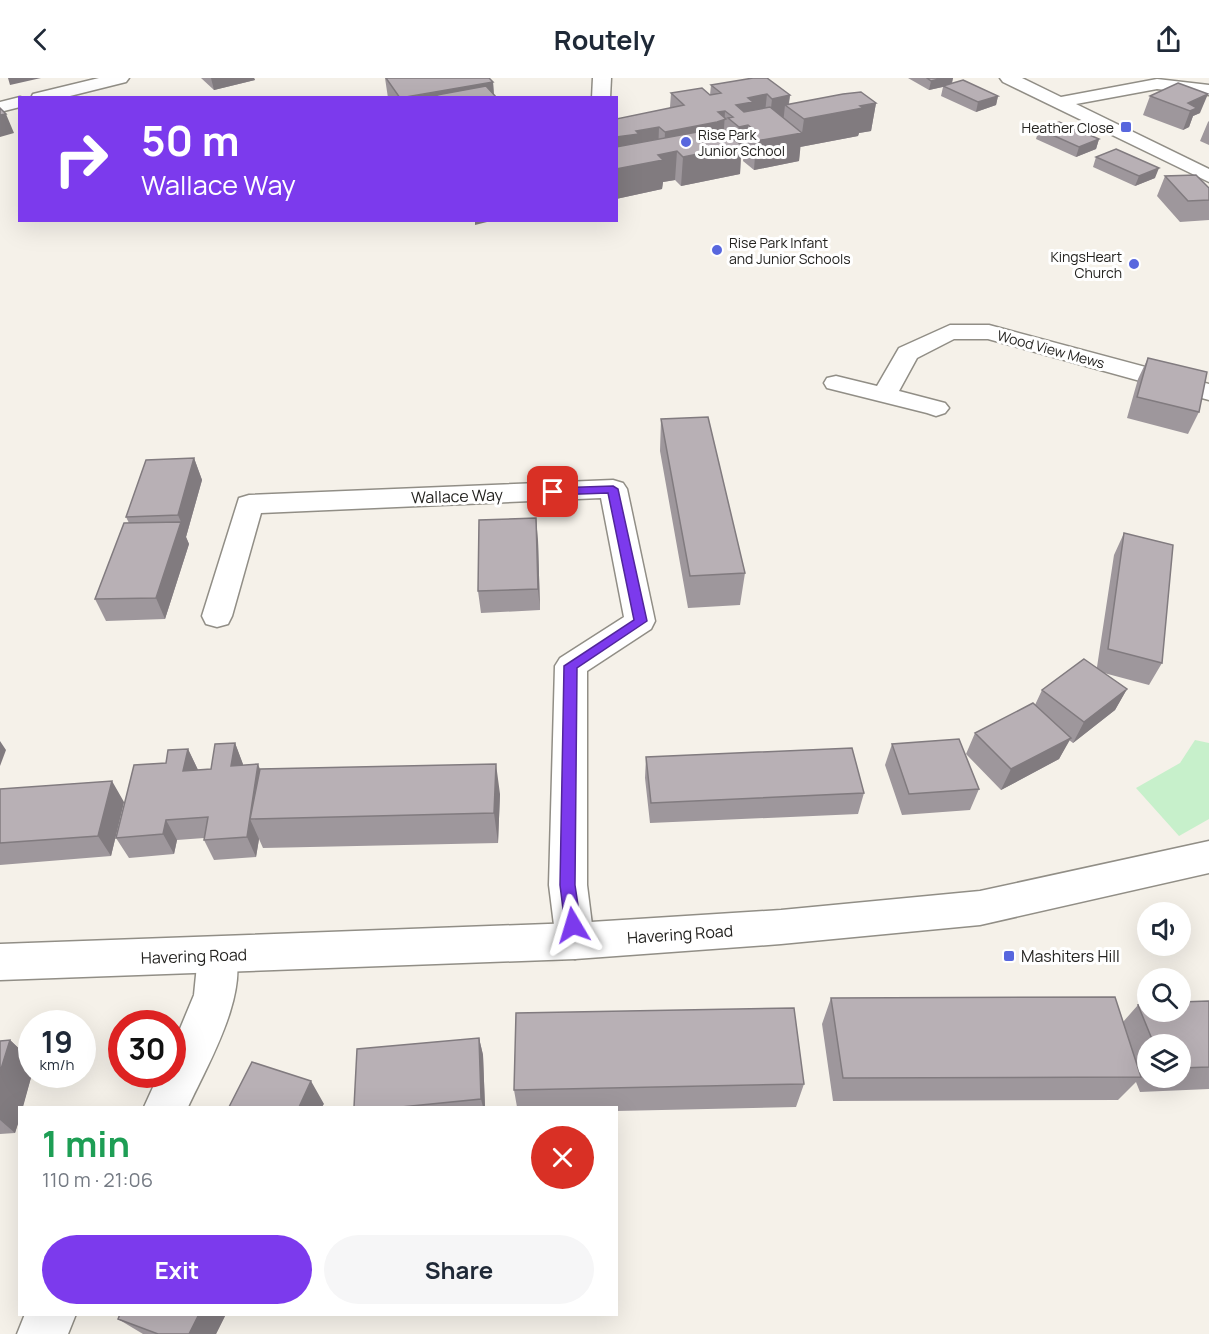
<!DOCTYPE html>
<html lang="en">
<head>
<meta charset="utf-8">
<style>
	:root { --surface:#fff; --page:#f6f6f7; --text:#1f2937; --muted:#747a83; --accent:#7c3aed }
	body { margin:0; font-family:Manrope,sans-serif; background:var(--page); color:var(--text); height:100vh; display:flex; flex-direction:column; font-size:22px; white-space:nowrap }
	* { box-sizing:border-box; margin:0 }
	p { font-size:20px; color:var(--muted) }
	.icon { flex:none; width:33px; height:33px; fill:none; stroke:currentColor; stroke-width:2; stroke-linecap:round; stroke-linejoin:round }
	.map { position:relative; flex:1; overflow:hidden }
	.sheet { position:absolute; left:18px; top:1028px; width:600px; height:210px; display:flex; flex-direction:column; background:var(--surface); border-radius:0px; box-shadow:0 6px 24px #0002 }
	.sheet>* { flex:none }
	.guide { position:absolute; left:18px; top:18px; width:600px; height:126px; border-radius:0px; box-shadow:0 6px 24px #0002; background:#7c3aed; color:#fff; overflow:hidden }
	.buttons { position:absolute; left:1137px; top:824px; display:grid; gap:12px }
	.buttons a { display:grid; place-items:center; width:54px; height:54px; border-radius:50%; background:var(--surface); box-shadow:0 6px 24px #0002; font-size:30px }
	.speed { position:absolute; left:18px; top:932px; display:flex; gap:12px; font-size:30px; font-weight:700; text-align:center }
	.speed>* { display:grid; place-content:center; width:78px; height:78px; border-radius:50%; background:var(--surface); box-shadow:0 6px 24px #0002; line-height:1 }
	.speed small { font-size:15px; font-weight:400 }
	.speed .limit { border:9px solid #d22; background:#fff; color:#111 }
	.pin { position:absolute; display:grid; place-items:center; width:51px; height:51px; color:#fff; margin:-26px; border-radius:12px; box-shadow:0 3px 9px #0006 }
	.me { position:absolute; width:66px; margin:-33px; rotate:353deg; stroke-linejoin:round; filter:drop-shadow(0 0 4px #0008) }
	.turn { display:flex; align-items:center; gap:21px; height:126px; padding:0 24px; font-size:27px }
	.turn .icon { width:78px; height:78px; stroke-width:2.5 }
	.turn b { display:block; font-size:42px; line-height:51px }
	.round { display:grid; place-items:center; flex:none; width:63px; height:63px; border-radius:32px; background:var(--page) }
	.overview { display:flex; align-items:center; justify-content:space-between; height:102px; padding:0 24px }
	h1 { font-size:36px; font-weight:700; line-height:45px; color:#1e9e55 }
	.primary-button { display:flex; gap:12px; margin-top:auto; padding:12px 24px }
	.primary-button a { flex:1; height:69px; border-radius:36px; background:var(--accent); color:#fff; font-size:24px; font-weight:700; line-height:69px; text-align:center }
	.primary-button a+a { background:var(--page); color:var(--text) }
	header { display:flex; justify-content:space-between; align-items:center; height:78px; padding:0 24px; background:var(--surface); font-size:27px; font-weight:700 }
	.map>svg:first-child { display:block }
	.green { fill:#c7f0cb }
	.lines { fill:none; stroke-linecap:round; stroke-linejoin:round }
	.street-casing { stroke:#918e86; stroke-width:3 }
	.secondary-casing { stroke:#918e86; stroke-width:3 }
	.street { fill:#fff; fill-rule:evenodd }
	.secondary { fill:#fff; fill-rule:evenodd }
	.wall { fill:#9e979c; fill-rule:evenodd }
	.shaded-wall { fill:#817b7f }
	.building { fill:#b8b0b5; stroke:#817b7f; stroke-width:1.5 }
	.route { fill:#7c3aed; stroke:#51269a; stroke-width:1.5 }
	.poi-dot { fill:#5867de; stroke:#fff; stroke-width:2 }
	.labels { text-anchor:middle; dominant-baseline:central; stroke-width:6; stroke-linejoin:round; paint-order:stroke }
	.far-poi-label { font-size:14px; fill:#242320; stroke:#fff; text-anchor:end }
	.far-street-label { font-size:14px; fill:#242320; stroke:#fff }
	.street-label { font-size:16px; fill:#242320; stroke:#fff }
	.poi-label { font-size:16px; fill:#242320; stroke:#fff; text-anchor:start }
</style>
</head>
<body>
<header><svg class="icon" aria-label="back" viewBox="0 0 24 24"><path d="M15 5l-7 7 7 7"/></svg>Routely<svg class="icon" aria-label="share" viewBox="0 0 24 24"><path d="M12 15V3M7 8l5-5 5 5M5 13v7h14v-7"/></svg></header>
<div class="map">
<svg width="1209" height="1256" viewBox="0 0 1209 1256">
	<rect width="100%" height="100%" fill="#f5f1e9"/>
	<path class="green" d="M1195,662L1209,665V741L1179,758L1136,710L1180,685Z"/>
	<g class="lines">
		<defs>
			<path id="street" d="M99,0H129L126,4L62,20H31L33,16Z
				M593,0H611L610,20H592Z
				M1000,0H1022L1061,19L1157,1L1209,7V17L1157,11L1076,26L1209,91V104L1003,4Z
				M20,19L23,20H20V29L0,34V24Z
				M950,247H989L1209,306V322L988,261H954L917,280L899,313L945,325L949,330L945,335L936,338L927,335L827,310L824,305L827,300L836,298L877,308L899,270Z
				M613,402L623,405L627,411L655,543L651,551L587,593V807L594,863L589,875L575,881L561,875L556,863L549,807L555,588L560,580L624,539L601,420L261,435L232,538L228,546L217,549L206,546L202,538L239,420L249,417Z
				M218,859L232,864C253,910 208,986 188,1029H144L159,996H172V970L194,917L198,877L204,864Z
				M25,1236H76L68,1256H17Z"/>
			<path id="secondary" d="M1209,763V795L980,847L781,866L575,881L0,902V866L575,845L781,832L980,813Z"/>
		</defs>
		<use href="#street" class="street-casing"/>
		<use href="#secondary" class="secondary-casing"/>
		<use href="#street" class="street"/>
		<use href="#secondary" class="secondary"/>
	</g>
	<path class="wall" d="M201,0H254L255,2L214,12Z
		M385,0L493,4L494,17L497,20H388Z
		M908,0H953L952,6L998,18L996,27L976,34L941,18L943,9L929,12Z
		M711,7L790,17L789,26L876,25L871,53L859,55L858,58L800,69L799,83L754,92L743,83L744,76H741L740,96L681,108L675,102L663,104L662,111L616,121L670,29L671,15L710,17Z
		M1150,18L1200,35L1193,38L1189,49L1183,52L1143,37Z
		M1209,43V67L1200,63L1208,44Z
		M1039,51L1099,61L1096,71L1076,79L1036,61Z
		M1096,79L1155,100L1135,108L1093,89Z
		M1165,98L1209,110V142L1180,144L1157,118Z
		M1148,280L1199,334L1188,356L1127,340L1138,301Z
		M661,341L745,495L740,527L688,530L660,373Z
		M194,380L202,402L186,459L189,466L165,541L106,543L95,521L129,445L126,439Z
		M1124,455L1162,585L1149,607L1104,595L1127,611L1115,632L1073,665L1069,662L1059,681L1001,712L966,676L975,655L1035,627L1042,612L1097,589L1114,477Z
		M538,462L540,532L481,535L478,513Z
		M235,665L243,687L260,691L500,716L498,765L263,770L259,761L256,779L214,782L204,762V760L177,762L174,776L129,780L116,760L166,685L188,671L198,692L211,691Z
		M892,666L979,711L970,732L902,737L885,687Z
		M646,679L864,715L858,736L650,745L645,700Z
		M0,711L124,724L111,778L0,787Z
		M831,920L1123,944L1138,927L1209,923V1011L1140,1014L1136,1004L1118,1022L833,1023L822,946ZM1148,966H1180V999H1148Z
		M479,960L483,977L485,1029H354Z
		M10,962L32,983V996L15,1055L0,1056V963Z
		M804,1006L796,1029L616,1033V1029H517L514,1012Z
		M120,1236H226L216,1256H143L118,1241Z"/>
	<path class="shaded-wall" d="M8,0H41L10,7Z
		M211,0H254L255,2L214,12Z
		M943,0H953L951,7L929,12L931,3Z
		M493,4L494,20L437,17V20H402Z
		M767,16L764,44L748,47V56L746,54L744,76H741L740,96L681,108L683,79L737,68L739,49L736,27L748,20Z
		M1208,16L1200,35L1193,38L1189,49L1183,52L1190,33L1188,25Z
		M790,17L788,29L785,27L783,46L769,48L772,21Z
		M998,18L996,27L976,34L978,24Z
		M876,25L871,53L859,55L858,58L800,69L804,41Z
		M725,33L723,69L677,73L675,102L663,104L662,111L616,121V59L636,53L659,49L658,76L664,75L665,54L718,34Z
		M6,36L14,55L0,59V37Z
		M802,55L799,83L754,92L756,63Z
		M1099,61L1096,71L1076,79L1079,69Z
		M1159,90L1155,100L1135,108L1139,98Z
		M475,142H495L475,147Z
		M194,380L202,402L186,459L189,466L165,541L156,520L181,444L178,437Z
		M536,440L538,462L540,532L538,511Z
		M1127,611L1115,632L1073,665L1084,644Z
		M1071,660L1059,681L1001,712L1011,691Z
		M0,663L6,672L0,688Z
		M235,665L243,686L240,708L231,688Z
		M188,671L198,692L194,714L183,693Z
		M258,686L266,707L250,741Z
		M496,686L500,716L498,765L494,735Z
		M112,703L124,724L111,778L98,758Z
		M250,741L259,761L256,779L247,759Z
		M166,742L177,762L174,776L163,756Z
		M479,960L483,977L485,1029H483L481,1021Z
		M10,962L32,983V996L23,1029H20V1040L15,1055L0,1042V994Z
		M311,1003L324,1026L322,1029H299Z
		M199,1236H226L216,1256H189Z"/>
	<path class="building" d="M386,0H489L493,4L400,20Z
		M753,0H767L790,17L772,21L767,16L748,20L753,24L736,27L744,34L770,29L802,55L756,63L746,54L755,53L748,47L739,49L728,40L733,39L725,33L718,34L726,41L717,44L665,54L659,49L636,53L639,56L616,59V41L684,27L671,15L702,10L710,17L721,15L711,7Z
		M927,0H943L931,3Z
		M963,2L998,18L978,24L943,8Z
		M1178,5L1208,16L1188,25L1197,30L1190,33L1150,18Z
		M486,8L497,20H439L437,17Z
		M861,14L876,25L860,28L863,30L804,41L785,27L843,16Z
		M0,30L6,36L0,37Z
		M1059,44L1099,61L1079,69L1039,51Z
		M697,54L701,58L722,54L742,67L683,79L677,73L658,77L663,82L616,91V69Z
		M1116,71L1159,90L1139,98L1096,79Z
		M1196,97L1209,110V122L1188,123L1165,98Z
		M1148,280L1207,294L1199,334L1137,319Z
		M708,339L745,495L690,498L661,341Z
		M194,380L178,437L126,439L146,382Z
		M536,440L538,511L478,513L479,442Z
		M181,444L156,520L95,521L124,445Z
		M1124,455L1173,467L1162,585L1108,571Z
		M1084,581L1127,611L1084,644L1042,612Z
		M1033,625L1071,660L1011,691L975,655Z
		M959,661L979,711L909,716L892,666Z
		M235,665L231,688L258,686L247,759L204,762L208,739L166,742L163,756L116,760L134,687L166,685L168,672L188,671L183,693L211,691L215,666Z
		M852,670L864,715L651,725L646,679Z
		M496,686L494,735L250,741L260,691Z
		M112,703L98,758L0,765V711Z
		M1115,919L1141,999L843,1000L831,920Z
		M1209,923V989L1180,990V966H1154L1138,927L1148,926V933H1180V924Z
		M794,930L804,1006L514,1012L516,935Z
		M479,960L481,1021L401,1029H354L357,971Z
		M10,962L0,994V963Z
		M252,984L311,1003L299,1029H229Z
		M120,1236H199L189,1256H158L118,1241Z"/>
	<path class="route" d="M613,408L618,411L647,543L577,590L575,807L581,847L578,852L573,854L567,852L565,847L560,807L564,588L634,542L608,415L553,417L547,414L553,410Z"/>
	<g class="poi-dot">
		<rect x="1120" y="43" width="12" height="12" rx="3"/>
		<circle cx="686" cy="64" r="6"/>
		<circle cx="717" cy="172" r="6"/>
		<circle cx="1134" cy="186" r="6"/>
		<rect x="1003" y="872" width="12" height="12" rx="3"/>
	</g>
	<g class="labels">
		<g class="far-poi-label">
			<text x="1114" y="49">Heather Close</text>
			<text x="698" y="56" text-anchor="start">Rise Park<tspan x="698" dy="16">Junior School</tspan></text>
			<text x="729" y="164" text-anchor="start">Rise Park Infant<tspan x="729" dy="16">and Junior Schools</tspan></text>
			<text x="1122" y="178">KingsHeart<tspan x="1122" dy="16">Church</tspan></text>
		</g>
		<g class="far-street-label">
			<text transform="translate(1051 271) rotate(15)">Wood View Mews</text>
		</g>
		<g class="street-label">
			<text transform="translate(457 418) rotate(-2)">Wallace Way</text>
			<text transform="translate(680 856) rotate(-4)">Havering Road</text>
			<text transform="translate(194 878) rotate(-2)">Havering Road</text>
		</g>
		<g class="poi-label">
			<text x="1021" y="878">Mashiters Hill</text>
		</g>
	</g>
</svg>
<div class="buttons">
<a><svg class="icon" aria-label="sound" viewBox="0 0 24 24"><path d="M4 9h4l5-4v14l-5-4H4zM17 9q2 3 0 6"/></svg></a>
<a><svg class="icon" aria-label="search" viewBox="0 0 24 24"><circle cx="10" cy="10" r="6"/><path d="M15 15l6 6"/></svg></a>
<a><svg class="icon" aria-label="layers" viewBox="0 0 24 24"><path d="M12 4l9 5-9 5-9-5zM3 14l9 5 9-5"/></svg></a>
</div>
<div class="speed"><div>19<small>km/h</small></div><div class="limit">30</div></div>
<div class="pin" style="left:553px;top:414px;background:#d93025"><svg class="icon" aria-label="arrive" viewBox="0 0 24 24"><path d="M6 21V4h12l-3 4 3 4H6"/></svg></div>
<svg class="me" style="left:573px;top:847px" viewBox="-20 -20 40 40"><path d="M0-17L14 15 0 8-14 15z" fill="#7c3aed" stroke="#fff" stroke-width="4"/></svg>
<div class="guide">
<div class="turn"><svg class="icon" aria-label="right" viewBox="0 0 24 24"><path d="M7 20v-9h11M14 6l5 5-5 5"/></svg><div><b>50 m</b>Wallace Way</div></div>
</div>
<section class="sheet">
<div class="overview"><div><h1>1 min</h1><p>110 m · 21:06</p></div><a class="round" style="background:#d93025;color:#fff"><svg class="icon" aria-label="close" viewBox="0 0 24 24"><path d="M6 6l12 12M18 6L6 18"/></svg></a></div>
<div class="primary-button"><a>Exit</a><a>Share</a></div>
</section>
</div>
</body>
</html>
